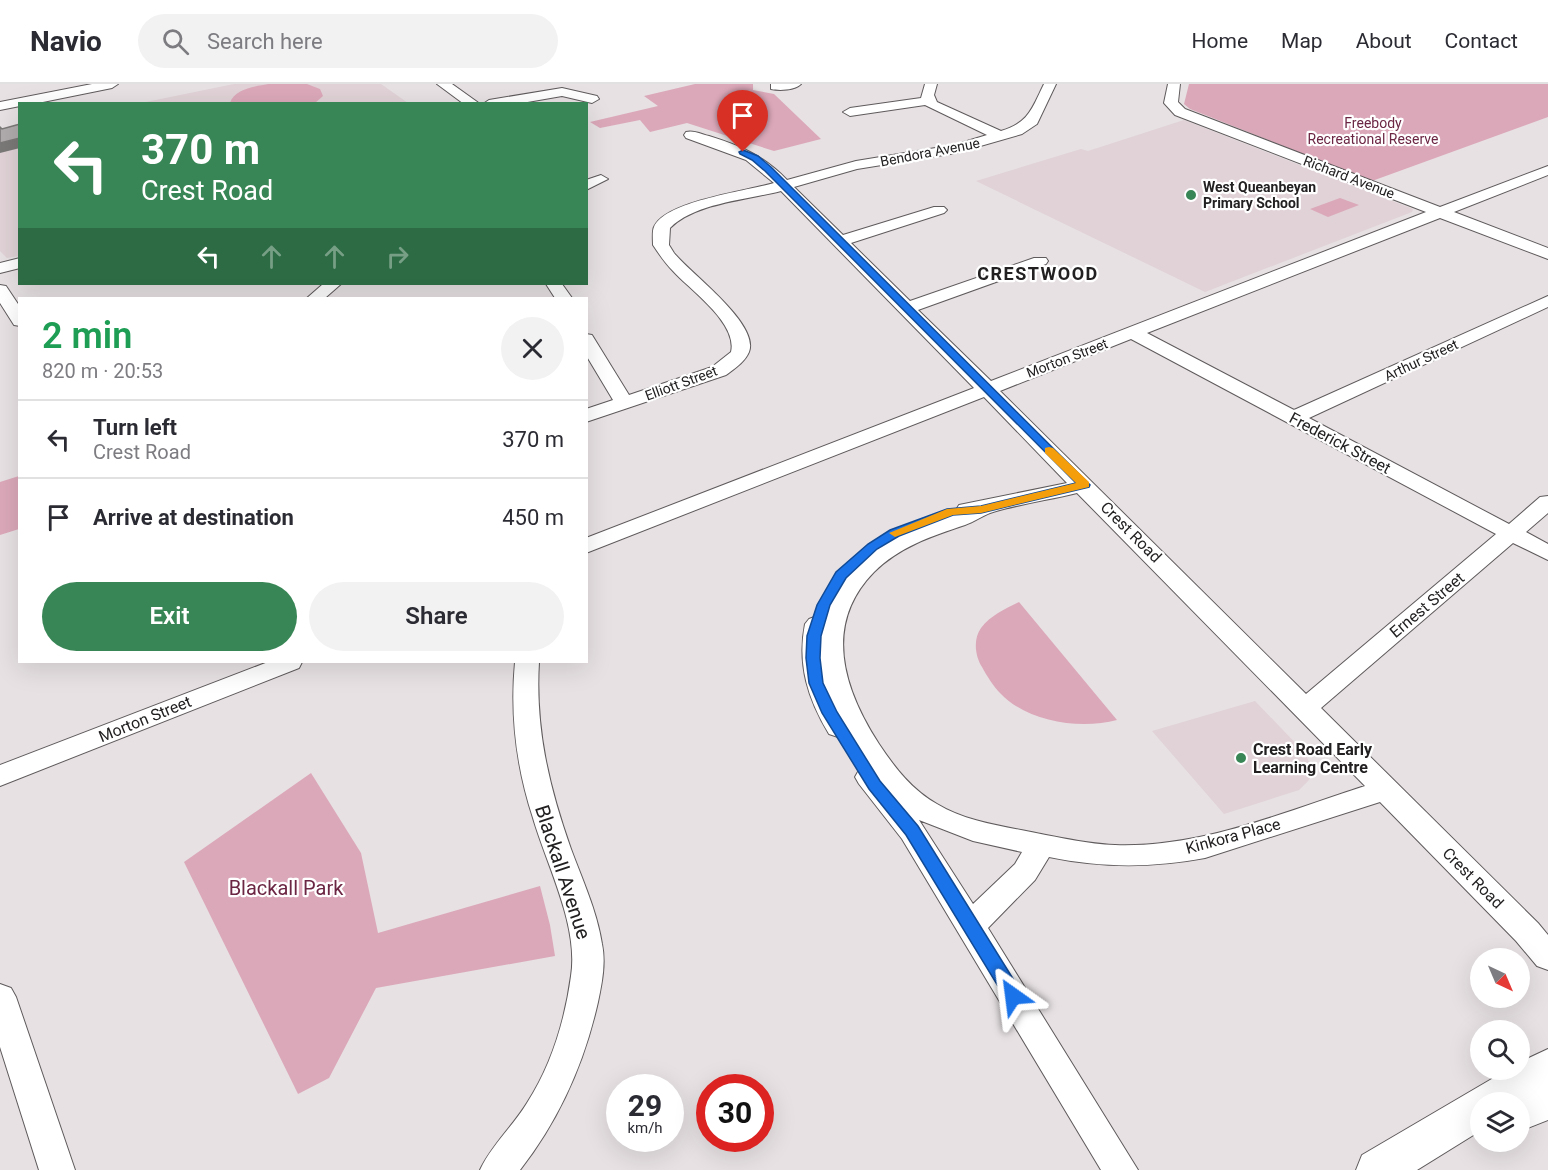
<!DOCTYPE html>
<html lang="en">
<head>
<meta charset="utf-8">
<style>
	:root { --surface:#fff; --page:#f2f2f3; --text:#2b2b33; --muted:#7c7c81; --line:#e1e1e2; --accent:#388655 }
	body { margin:0; font-family:Roboto,sans-serif; background:var(--page); color:var(--text); height:100vh; display:flex; flex-direction:column; font-size:22px; white-space:nowrap }
	* { box-sizing:border-box; margin:0 }
	p { font-size:20px; color:var(--muted) }
	.icon { flex:none; width:33px; height:33px; fill:none; stroke:currentColor; stroke-width:2; stroke-linecap:round; stroke-linejoin:round }
	.map { position:relative; flex:1; overflow:hidden }
	.details { position:absolute; left:18px; top:213px; width:570px; height:366px; display:flex; flex-direction:column; background:var(--surface); border-radius:0px; box-shadow:0 6px 24px #0002 }
	.details>* { flex:none }
	.guide { position:absolute; left:18px; top:18px; width:570px; height:183px; border-radius:0px; box-shadow:0 6px 24px #0002; background:#388655; color:#fff; overflow:hidden }
	.needle { width:39px; rotate:136deg }
	.tools { position:absolute; left:1470px; top:864px; display:grid; gap:12px }
	.tools a { display:grid; place-items:center; width:60px; height:60px; border-radius:50%; background:var(--surface); box-shadow:0 6px 24px #0002; font-size:30px }
	.speed { position:absolute; left:606px; top:990px; display:flex; gap:12px; font-size:30px; font-weight:700; text-align:center }
	.speed>* { display:grid; place-content:center; width:78px; height:78px; border-radius:50%; background:var(--surface); box-shadow:0 6px 24px #0002; line-height:1 }
	.speed small { font-size:15px; font-weight:400 }
	.speed .limit { border:9px solid #d22; background:#fff; color:#111 }
	.pin { position:absolute; display:grid; place-items:center; width:51px; height:51px; color:#fff; margin:-62px -26px; border-radius:50% 50% 50% 0; rotate:-45deg; box-shadow:0 0 6px #0007 }
	.pin .icon { rotate:45deg }
	.me { position:absolute; width:66px; margin:-33px; rotate:329deg; stroke-linejoin:round; filter:drop-shadow(0 0 4px #0008) }
	.turn { display:flex; align-items:center; gap:21px; height:126px; padding:0 24px; font-size:27px }
	.turn .icon { width:78px; height:78px; stroke-width:2.5 }
	.turn b { display:block; font-size:42px; line-height:51px }
	.lanes { display:flex; align-items:center; height:57px; padding:0 24px; background:#0003; justify-content:center; gap:30px; direction:ltr }
	.lanes .off { opacity:.35 }
	.round { display:grid; place-items:center; flex:none; width:63px; height:63px; border-radius:32px; background:var(--page) }
	.overview { display:flex; align-items:center; justify-content:space-between; height:102px; padding:0 24px }
	h1 { font-size:36px; font-weight:600; line-height:45px; color:#1e9e55 }
	.button { display:flex; gap:12px; margin-top:auto; padding:12px 24px }
	.button a { flex:1; height:69px; border-radius:36px; background:var(--accent); color:#fff; font-size:24px; font-weight:600; line-height:69px; text-align:center }
	.button a+a { background:var(--page); color:var(--text) }
	ul { padding:0; list-style:none }
	li { display:flex; align-items:center; gap:18px; height:78px; padding:0 24px; border-top:2px solid var(--line) }
	li div { flex:1 }
	li b { display:block; font-size:22px }
	li em { font-style:normal }
	header { display:flex; align-items:center; gap:36px; box-sizing:border-box; height:84px; padding:0 30px; background:var(--surface); border-bottom:2px solid var(--line) }
	header strong { font-size:28px }
	nav { display:flex; gap:33px; margin-inline-start:auto; font-size:21px }
	.search { width:420px; height:54px; background:var(--page); display:flex; align-items:center; gap:15px; box-sizing:border-box; padding:0 21px; border-radius:33px; color:var(--muted); font-size:22px }
	.map>svg:first-child { display:block }
	.built { fill:#e0d2d6 }
	.green { fill:#dba8b9 }
	.lines { fill:none; stroke-linecap:round; stroke-linejoin:round }
	.minor-casing { stroke:#5f5a5b; stroke-width:2 }
	.major-casing { stroke:#5f5a5b; stroke-width:2 }
	.minor { fill:#fff; fill-rule:evenodd }
	.major { fill:#fff; fill-rule:evenodd }
	.shaded-wall { fill:#7b7878 }
	.building { fill:#b0abac; stroke:#7b7878; stroke-width:1.5 }
	.route { fill:#1a73e8; stroke:#114b97; stroke-width:1.5 }
	.slow { fill:#f59e0b }
	.poi-dot { fill:#388655; stroke:#fff; stroke-width:2 }
	.labels { text-anchor:middle; dominant-baseline:central; stroke-width:4.5; stroke-linejoin:round; paint-order:stroke }
	.far-park-label { font-size:14px; fill:#6b2643; stroke:#fff }
	.far-street-label { font-size:14px; fill:#222021; stroke:#fff }
	.far-poi-label { font-size:14px; font-weight:bold; fill:#222021; stroke:#fff; text-anchor:start }
	.street-label { font-size:16px; fill:#222021; stroke:#fff }
	.poi-label { font-size:16px; font-weight:bold; fill:#222021; stroke:#fff; text-anchor:start }
	.far-district-label { font-size:18px; font-weight:bold; letter-spacing:1.5px; fill:#222021; stroke:#fff }
	.near-street-label { font-size:20px; fill:#222021; stroke:#fff }
	.near-park-label { font-size:20px; fill:#6b2643; stroke:#fff }
</style>
</head>
<body>
<header>
<strong>Navio</strong>
<div class="search"><svg class="icon" aria-label="search" viewBox="0 0 24 24"><circle cx="10" cy="10" r="6"/><path d="M15 15l6 6"/></svg>Search here</div>
<nav><a>Home</a><a>Map</a><a>About</a><a>Contact</a></nav>
</header>
<div class="map">
<svg width="1548" height="1086" viewBox="0 0 1548 1086">
	<rect width="100%" height="100%" fill="#e7e1e3"/>
	<path class="built" d="M234,0H381L408,19L136,20Z
		M1184,36L1413,125L1412,128L1205,208L976,97L1081,65L1088,67Z
		M19,43V172L7,174L0,167V47Z
		M1255,617L1305,669L1313,687L1309,696L1299,706L1224,730L1152,647Z"/>
	<path class="green" d="M269,0H307L320,5L323,12L315,19H230C234,5 256,2 269,0Z
		M695,0H753V6L774,10L821,55L774,67L687,39L650,48L640,36L600,44L590,38L658,22L644,12Z
		M1189,0H1548V33L1372,97L1190,25L1184,20Z
		M1340,114L1359,121L1328,133L1310,125Z
		M19,392V445L0,451V398Z
		M1019,518L1117,636C1080,646 1027,638 1000,609C993,602 987,592 982,583C975,572 973,555 981,544C991,531 1005,525 1019,518Z
		M311,689L361,769L378,849L540,802L550,841L555,872L376,904L329,994L298,1010L184,778Z"/>
	<g class="lines">
		<defs>
			<path id="minor" d="M92,0H118L112,4L33,20H20V22L0,26V18Z
				M437,0H452L480,20H464Z
				M771,0H801C795,6 780,7 771,5Z
				M925,0H937L934,11L937,18L1001,47C1029,39 1032,24 1044,0H1056L1037,40L1022,50L956,69L857,85L794,103L843,151L934,123H944L947,126L944,129L851,159L910,217L1034,174H1046L1048,177L1046,180L918,226L991,297L1426,128L1175,31L1164,19L1168,0H1180L1178,18L1185,25L1440,123L1548,82V91L1454,128L1548,164V175L1440,134L1147,249L1294,326L1548,212V223L1309,334L1509,440L1540,413L1548,412V429L1526,448L1548,460V476L1513,459L1321,624L1538,839L1548,851V886L1537,882L1516,857L1380,718L1205,774C1151,784 1102,784 1049,773L1035,796L988,844L1138,1086H1101L902,755L859,700L855,693L859,686L867,684L847,650L838,653L829,650C808,615 797,581 805,540L809,535L817,532L823,534C847,465 896,451 958,428L956,426L959,421L1067,399L984,313L586,469V454L974,304L781,107C747,116 695,119 670,144L669,161L674,169C690,189 760,240 749,268C745,278 734,285 726,291L586,338V325L613,316L586,271V250L592,251L629,311L712,283L731,268C738,239 690,206 673,187C665,179 659,170 653,161C653,156 652,147 654,143C665,117 748,107 774,99L746,76L686,54L684,51L686,48C694,46 701,50 709,52C741,62 764,72 787,96L856,77L954,61L987,51L925,21L850,32L843,28L850,24L921,14ZM1131,255L1496,450L1306,610L1000,307ZM1077,409L1365,702C1284,728 1201,764 1115,761C1088,760 1062,754 1036,749C1002,742 967,738 937,720C912,706 895,684 879,660C844,606 822,541 874,488C899,463 932,452 965,441C974,438 982,432 990,429C1018,420 1049,416 1077,409ZM919,736L973,757L1022,768L1015,780L973,820Z
				M562,4L597,12L599,15L592,19L562,12L516,20H483L489,16Z
				M601,91L608,95L586,106V96Z
				M20,174V184L0,189V179Z
				M323,200H341L325,214H307Z
				M546,200H562L572,214H555Z
				M0,201L6,202L20,223V242L14,241L0,219Z
				M268,578H302L299,584L0,702V681Z
				M515,578H539C535,644 549,703 571,765C582,795 597,827 602,860C606,879 602,899 598,918C584,980 559,1036 520,1086H480C491,1062 513,1042 527,1019C551,982 565,936 571,892C579,842 547,782 533,734C516,682 510,632 515,578Z
				M0,900L11,904L16,913L75,1086H39L0,963Z"/>
			<path id="major" d="M1548,965V1036L1520,1047V1018H1480V1047L1417,1086H1356L1362,1071L1507,986H1520V978Z"/>
		</defs>
		<use href="#minor" class="minor-casing"/>
		<use href="#major" class="major-casing"/>
		<use href="#minor" class="minor"/>
		<use href="#major" class="major"/>
	</g>
	<path class="shaded-wall" d="M20,54V64L0,69V59Z"/>
	<path class="building" d="M20,40V54L0,59V43L2,45Z"/>
	<path class="route" d="M743,66L758,72L771,83L1090,401L1089,403L981,429L953,431L899,452L877,465L846,494L830,521L821,552L820,574L823,599L837,628L880,697L918,742L1020,906L1022,912L1020,917L1013,919L1007,917L906,751L869,705L822,629L809,599L806,574L807,552L817,521L836,488L868,460L890,446L947,425L981,422L1076,399L765,87L752,76L740,70L739,68Z"/>
	<path class="slow" d="M1049,363L1053,364L1089,398V403L981,429L953,431L895,453L889,449L947,425L981,422L1076,399L1045,369V364Z"/>
	<g class="poi-dot">
		<circle cx="1191" cy="111" r="6"/>
		<circle cx="1241" cy="674" r="6"/>
	</g>
	<g class="labels">
		<g class="far-park-label">
			<text x="1373" y="39">Freebody<tspan x="1373" dy="16">Recreational Reserve</tspan></text>
		</g>
		<g class="far-street-label">
			<text transform="translate(930 68) rotate(-11)">Bendora Avenue</text>
			<text transform="translate(1349 93) rotate(21)">Richard Avenue</text>
			<text transform="translate(1067 274) rotate(-21)">Morton Street</text>
			<text transform="translate(1421 276) rotate(-25)">Arthur Street</text>
			<text transform="translate(681 299) rotate(-20)">Elliott Street</text>
		</g>
		<g class="far-poi-label">
			<text x="1203" y="103">West Queanbeyan<tspan x="1203" dy="16">Primary School</tspan></text>
		</g>
		<g class="street-label">
			<text transform="translate(1340 359) rotate(28)">Frederick Street</text>
			<text transform="translate(1131 448) rotate(45)">Crest Road</text>
			<text transform="translate(1427 521) rotate(-40)">Ernest Street</text>
			<text transform="translate(145 635) rotate(-22)">Morton Street</text>
			<text transform="translate(1233 752) rotate(-15)">Kinkora Place</text>
			<text transform="translate(1473 794) rotate(45)">Crest Road</text>
		</g>
		<g class="poi-label">
			<text x="1253" y="665">Crest Road Early<tspan x="1253" dy="18">Learning Centre</tspan></text>
		</g>
		<g class="far-district-label">
			<text x="1038" y="189">CRESTWOOD</text>
		</g>
		<g class="near-street-label">
			<text transform="translate(563 788) rotate(72)">Blackall Avenue</text>
		</g>
		<g class="near-park-label">
			<text x="286" y="804">Blackall Park</text>
		</g>
	</g>
</svg>
<div class="tools">
<a><svg class="needle" viewBox="-14 -14 28 28"><path d="M0-13l5 13h-10z" fill="#e53935"/><path d="M0 13l5-13h-10z" fill="#7c7c81"/></svg></a>
<a><svg class="icon" aria-label="search" viewBox="0 0 24 24"><circle cx="10" cy="10" r="6"/><path d="M15 15l6 6"/></svg></a>
<a><svg class="icon" aria-label="layers" viewBox="0 0 24 24"><path d="M12 4l9 5-9 5-9-5zM3 14l9 5 9-5"/></svg></a>
</div>
<div class="speed"><div>29<small>km/h</small></div><div class="limit">30</div></div>
<div class="pin" style="left:743px;top:68px;background:#d93025"><svg class="icon" aria-label="arrive" viewBox="0 0 24 24"><path d="M6 21V4h12l-3 4 3 4H6"/></svg></div>
<svg class="me" style="left:1013px;top:912px" viewBox="-20 -20 40 40"><path d="M0-17L14 15 0 8-14 15z" fill="#1a73e8" stroke="#fff" stroke-width="4"/></svg>
<div class="guide">
<div class="turn"><svg class="icon" aria-label="left" viewBox="0 0 24 24"><path d="M17 20v-9H6M10 6l-5 5 5 5"/></svg><div><b>370 m</b>Crest Road</div></div>
<div class="lanes"><svg class="icon" aria-label="left" viewBox="0 0 24 24"><path d="M17 20v-9H6M10 6l-5 5 5 5"/></svg><svg class="icon off" aria-label="ahead" viewBox="0 0 24 24"><path d="M12 20V5M6 11l6-6 6 6"/></svg><svg class="icon off" aria-label="ahead" viewBox="0 0 24 24"><path d="M12 20V5M6 11l6-6 6 6"/></svg><svg class="icon off" aria-label="right" viewBox="0 0 24 24"><path d="M7 20v-9h11M14 6l5 5-5 5"/></svg></div>
</div>
<section class="details">
<div class="overview"><div><h1>2 min</h1><p>820 m · 20:53</p></div><a class="round"><svg class="icon" aria-label="close" viewBox="0 0 24 24"><path d="M6 6l12 12M18 6L6 18"/></svg></a></div>
<ul>
<li><svg class="icon" aria-label="left" viewBox="0 0 24 24"><path d="M17 20v-9H6M10 6l-5 5 5 5"/></svg><div><b>Turn left</b><p>Crest Road</p></div><em>370 m</em></li>
<li><svg class="icon" aria-label="arrive" viewBox="0 0 24 24"><path d="M6 21V4h12l-3 4 3 4H6"/></svg><div><b>Arrive at destination</b></div><em>450 m</em></li>
</ul>
<div class="button"><a>Exit</a><a>Share</a></div>
</section>
</div>
</body>
</html>
